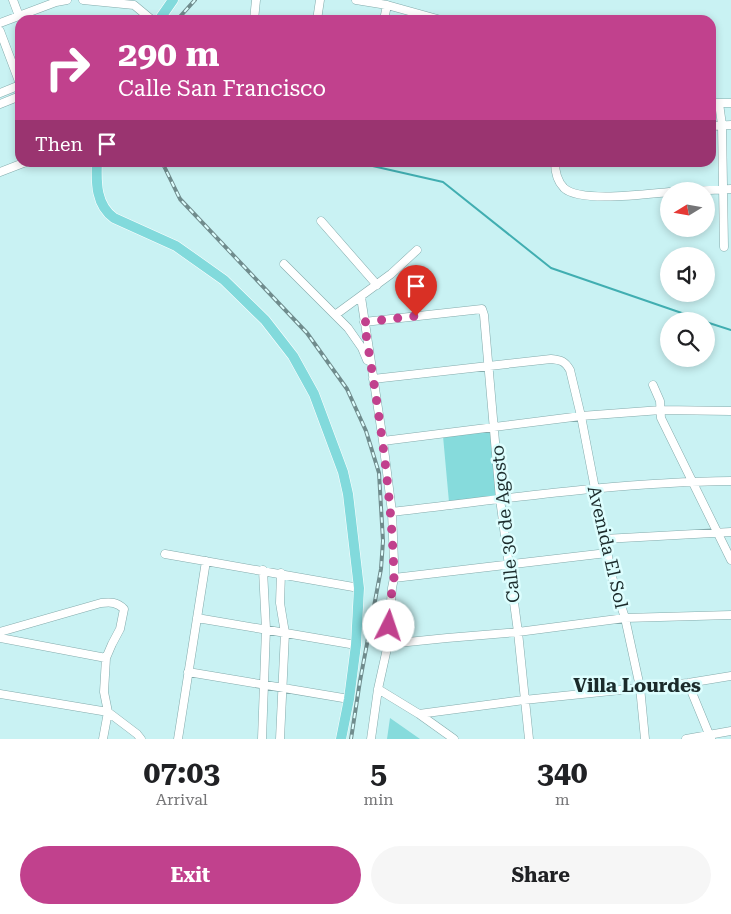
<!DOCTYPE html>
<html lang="en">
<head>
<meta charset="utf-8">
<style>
	:root { --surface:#fff; --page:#f6f6f6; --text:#202124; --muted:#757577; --accent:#c1418d }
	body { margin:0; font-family:"Roboto Serif",serif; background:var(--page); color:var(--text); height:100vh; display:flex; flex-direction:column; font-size:19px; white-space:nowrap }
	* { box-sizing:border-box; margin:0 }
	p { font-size:16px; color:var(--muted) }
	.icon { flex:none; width:28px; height:28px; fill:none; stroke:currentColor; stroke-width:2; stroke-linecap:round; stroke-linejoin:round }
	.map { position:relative; height:739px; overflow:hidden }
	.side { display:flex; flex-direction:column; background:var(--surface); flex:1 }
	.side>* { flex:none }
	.top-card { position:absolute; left:15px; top:15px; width:701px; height:152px; border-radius:15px; box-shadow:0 2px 8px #0003; background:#c1418d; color:#fff; overflow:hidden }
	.needle { width:32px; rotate:259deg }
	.fabs { position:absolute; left:660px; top:182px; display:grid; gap:10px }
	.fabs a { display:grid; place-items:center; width:55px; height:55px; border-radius:50%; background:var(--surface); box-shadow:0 2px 8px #0003; font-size:25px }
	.pin { position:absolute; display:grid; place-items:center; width:42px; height:42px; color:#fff; margin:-51px -21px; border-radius:50% 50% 50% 0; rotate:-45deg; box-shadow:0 0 5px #0007 }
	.pin .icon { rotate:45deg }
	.me { position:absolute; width:55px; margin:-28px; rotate:4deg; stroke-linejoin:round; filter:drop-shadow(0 0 4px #0008) }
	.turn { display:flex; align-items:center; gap:18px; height:105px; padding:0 20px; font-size:22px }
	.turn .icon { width:65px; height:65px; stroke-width:2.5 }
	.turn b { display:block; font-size:35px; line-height:42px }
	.then { display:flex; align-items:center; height:48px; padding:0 20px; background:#0003; gap:10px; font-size:19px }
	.eta { display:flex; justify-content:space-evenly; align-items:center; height:85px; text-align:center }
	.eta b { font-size:30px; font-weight:700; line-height:35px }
	.action { display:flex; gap:10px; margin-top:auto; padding:10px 20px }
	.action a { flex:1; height:58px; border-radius:30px; background:var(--accent); color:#fff; font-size:20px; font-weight:700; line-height:58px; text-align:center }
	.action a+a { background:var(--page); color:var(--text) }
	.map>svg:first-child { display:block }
	.green { fill:#86dbdc }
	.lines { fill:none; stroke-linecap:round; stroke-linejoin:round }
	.stream { stroke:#41aeb1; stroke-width:2 }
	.minor-casing { stroke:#84abac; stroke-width:9 }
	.major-casing { stroke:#fff; stroke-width:11 }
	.minor { stroke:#fff; stroke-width:8 }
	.major { stroke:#82dadc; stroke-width:10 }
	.rail-casing { stroke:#708c8d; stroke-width:4 }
	.rail { stroke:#ddfefe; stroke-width:2; stroke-dasharray:5.5; stroke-linecap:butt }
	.route { stroke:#c1418d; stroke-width:9; stroke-dasharray:0 16.2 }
	.labels { text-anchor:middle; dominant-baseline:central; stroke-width:5; stroke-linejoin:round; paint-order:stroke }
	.street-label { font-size:18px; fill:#1b2b2b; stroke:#ddfefe }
	.neighbourhood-label { font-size:19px; font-weight:bold; fill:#1b2b2b; stroke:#ddfefe }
</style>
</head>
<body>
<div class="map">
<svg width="731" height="739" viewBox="0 0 731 739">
	<rect width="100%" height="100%" fill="#c9f2f3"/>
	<path class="green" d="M490,430L498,498L449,502L443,436Z
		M390,718L420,739H387Z"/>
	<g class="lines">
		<path class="stream" d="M355,162L443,182L551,268L705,321
			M706,322L731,330"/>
		<defs>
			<path id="minor" d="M13,0L19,16
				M83,0L134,5L152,20
				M356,0L387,5L441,20
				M254,20L256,0
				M317,20L320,0
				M384,20L387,5
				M0,23L56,2L67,0
				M0,31L20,84
				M0,93L20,85
				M711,103H731
				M719,103L722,125L724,247
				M0,104L20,96
				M711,126L731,125
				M555,162C555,171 557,181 564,188C580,203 646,194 669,192
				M0,172L26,162
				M688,191L731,189
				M321,221L377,285
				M284,264L348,328L362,348L367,360
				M361,297L383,441L392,512L394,562V578L392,588L388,644L378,689L371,739
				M335,315L391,274L417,250
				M364,322L482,309L484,315L500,499L518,632L529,739
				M373,379L551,359C561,360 565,361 570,370L581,416L612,577L625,618L640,687L645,739
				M653,385L660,401L661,418L731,560
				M383,441L581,416L661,410L731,411
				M392,512C504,499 618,482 731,481
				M604,539L731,532
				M165,554L359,588
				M394,578L607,553
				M197,618L356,645
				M0,632L101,603C111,602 117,602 124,609L120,629L112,644L106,658L104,692L108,712L103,739
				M0,638L106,658
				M388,644L447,638L518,632L625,618L731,615
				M188,672L349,699
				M688,683L711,739
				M378,689L419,714L454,739
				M0,694L108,712L137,734L141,739
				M419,714L524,700L688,683L731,676
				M178,739L206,561
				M262,739L266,629L263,570
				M280,739L285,633L280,603L281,573
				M686,739L731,731"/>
			<path id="major" d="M159,20L173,0
				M97,162C96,183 96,205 114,218L176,246L224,280L265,320L293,356L314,394L343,472L348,494L359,588L356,645L349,699L341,739"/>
		</defs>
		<use href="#minor" class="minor-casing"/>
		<use href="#major" class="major-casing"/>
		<use href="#minor" class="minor"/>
		<use href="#major" class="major"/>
		<defs>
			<path id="rail" d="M177,20L195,0
				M162,162L180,199L307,333L347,389L366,431L379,473L383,541L381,569L360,681L351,739"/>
		</defs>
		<use href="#rail" class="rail-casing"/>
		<use href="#rail" class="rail"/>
	</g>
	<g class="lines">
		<path class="route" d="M389,626L392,588L394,578C392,492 378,407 364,322L416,316"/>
	</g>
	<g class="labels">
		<g class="street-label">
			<text transform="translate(505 524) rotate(-96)">Calle 30 de Agosto</text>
			<text transform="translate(608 547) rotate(77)">Avenida El Sol</text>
		</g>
		<g class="neighbourhood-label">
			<text x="637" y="685">Villa Lourdes</text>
		</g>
	</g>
</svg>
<div class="fabs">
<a><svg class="needle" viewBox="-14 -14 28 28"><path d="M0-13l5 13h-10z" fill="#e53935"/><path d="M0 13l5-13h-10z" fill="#757577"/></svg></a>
<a><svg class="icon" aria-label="sound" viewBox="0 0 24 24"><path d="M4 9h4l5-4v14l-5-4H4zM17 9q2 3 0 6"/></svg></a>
<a><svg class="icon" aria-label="search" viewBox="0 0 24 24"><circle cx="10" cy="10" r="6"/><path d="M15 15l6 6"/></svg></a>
</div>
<div class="pin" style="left:416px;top:316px;background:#d93025"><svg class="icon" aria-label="arrive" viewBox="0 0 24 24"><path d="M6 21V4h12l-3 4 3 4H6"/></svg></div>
<svg class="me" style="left:389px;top:626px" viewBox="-20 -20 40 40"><circle r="19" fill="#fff"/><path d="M0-13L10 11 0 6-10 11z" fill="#c1418d"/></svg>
<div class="top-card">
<div class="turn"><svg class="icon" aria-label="right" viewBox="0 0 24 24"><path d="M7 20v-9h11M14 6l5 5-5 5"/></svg><div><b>290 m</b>Calle San Francisco</div></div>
<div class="then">Then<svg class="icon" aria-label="arrive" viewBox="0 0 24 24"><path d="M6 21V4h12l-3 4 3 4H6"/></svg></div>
</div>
</div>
<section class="side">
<div class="eta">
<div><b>07:03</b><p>Arrival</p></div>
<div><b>5</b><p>min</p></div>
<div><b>340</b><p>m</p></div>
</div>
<div class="action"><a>Exit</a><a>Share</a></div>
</section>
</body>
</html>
